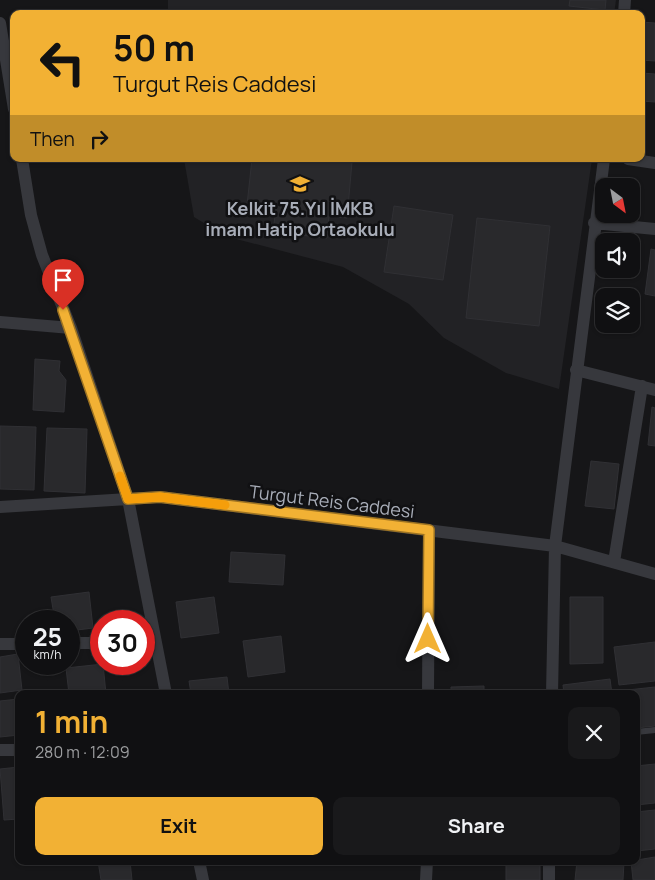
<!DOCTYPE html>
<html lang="en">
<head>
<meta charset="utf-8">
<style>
	:root { --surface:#101012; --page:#19191b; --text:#f1f3f6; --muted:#9c9d9f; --line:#303032; --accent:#f2b134 }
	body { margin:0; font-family:Manrope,sans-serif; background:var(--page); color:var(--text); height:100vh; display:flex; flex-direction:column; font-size:19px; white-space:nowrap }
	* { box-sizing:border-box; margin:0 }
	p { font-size:16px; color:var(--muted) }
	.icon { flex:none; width:28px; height:28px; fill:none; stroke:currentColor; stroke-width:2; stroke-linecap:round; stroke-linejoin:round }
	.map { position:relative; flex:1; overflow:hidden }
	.sheet { position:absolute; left:15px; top:690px; width:625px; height:175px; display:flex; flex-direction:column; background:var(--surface); border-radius:10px; box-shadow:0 1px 4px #0004,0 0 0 1px var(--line) }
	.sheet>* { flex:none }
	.guide { position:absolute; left:10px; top:10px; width:635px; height:152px; border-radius:10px; box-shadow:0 1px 4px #0004,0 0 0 1px var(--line); background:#f2b134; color:#111; overflow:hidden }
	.needle { width:32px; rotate:148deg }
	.buttons { position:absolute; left:595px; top:178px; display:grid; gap:10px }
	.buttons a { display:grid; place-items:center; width:45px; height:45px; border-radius:10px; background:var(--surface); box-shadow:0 1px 4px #0004,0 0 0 1px var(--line); font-size:25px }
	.speed { position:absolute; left:15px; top:610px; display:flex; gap:10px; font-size:25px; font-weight:700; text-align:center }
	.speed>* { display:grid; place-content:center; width:65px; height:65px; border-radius:50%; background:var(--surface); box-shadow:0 1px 4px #0004,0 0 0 1px var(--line); line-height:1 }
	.speed small { font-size:12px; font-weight:400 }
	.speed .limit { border:8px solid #d22; background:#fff; color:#111 }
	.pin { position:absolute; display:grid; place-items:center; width:42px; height:42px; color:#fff; margin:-51px -21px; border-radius:50% 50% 50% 0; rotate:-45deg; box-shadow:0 0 5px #0007 }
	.pin .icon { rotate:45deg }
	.me { position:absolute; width:55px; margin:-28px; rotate:0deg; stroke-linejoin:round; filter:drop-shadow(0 0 4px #0008) }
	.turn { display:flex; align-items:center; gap:18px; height:105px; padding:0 20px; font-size:22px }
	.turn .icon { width:65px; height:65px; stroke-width:2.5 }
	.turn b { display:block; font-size:35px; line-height:42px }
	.then { display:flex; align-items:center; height:48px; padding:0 20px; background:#0003; gap:10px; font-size:19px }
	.round { display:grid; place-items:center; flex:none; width:52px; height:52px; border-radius:10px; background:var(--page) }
	.headline { display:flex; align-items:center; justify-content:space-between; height:85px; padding:0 20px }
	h1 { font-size:30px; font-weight:700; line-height:38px; color:var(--accent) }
	.action { display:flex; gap:10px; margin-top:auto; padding:10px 20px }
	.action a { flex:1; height:58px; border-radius:10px; background:var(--accent); color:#111; font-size:20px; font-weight:700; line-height:58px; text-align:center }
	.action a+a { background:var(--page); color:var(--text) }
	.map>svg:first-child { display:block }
	.built { fill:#222225 }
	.building { fill:#29292c; stroke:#303034 }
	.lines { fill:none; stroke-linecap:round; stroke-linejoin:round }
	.service { stroke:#37383d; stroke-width:6 }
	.minor { stroke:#37383d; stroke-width:12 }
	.route-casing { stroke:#9d7322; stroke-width:12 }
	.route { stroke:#f2b134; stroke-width:9 }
	.slow { stroke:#f59e0b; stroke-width:9 }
	.labels { text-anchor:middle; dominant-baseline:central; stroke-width:5; stroke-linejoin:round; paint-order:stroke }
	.poi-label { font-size:18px; font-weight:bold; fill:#a8adb8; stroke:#111113 }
	.street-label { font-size:18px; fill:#a8adb8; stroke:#111113 }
</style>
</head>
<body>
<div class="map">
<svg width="655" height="880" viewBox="0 0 655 880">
	<rect width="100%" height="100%" fill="#161618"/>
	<path class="built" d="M168,0H616L614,14H168Z
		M184,159H592L559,389L506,373L444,338L409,304L343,267L225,236L194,217Z"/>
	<path class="building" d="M570,0H606L605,10L569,6Z
		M641,22L655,23V61L641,60Z
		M641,73L655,74V102L641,101Z
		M252,159H328L352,162L347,218L329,216L327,238L273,232L276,208L247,205Z
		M394,206L453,215L443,280L384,272Z
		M477,218L550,226L539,326L466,318Z
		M651,249L655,250V296L645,294Z
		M35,359L60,361L59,371L66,380L64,412L33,410Z
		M652,407L655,408V446L648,445Z
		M0,426L36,427L34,490L0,489Z
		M47,428L87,429L85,493L44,491Z
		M591,461L619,464L614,509L585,506Z
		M231,552L285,555L283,585L229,582Z
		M89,592L93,628L69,631V621H55L51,597Z
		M214,597L219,633L181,638L176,602Z
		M570,597H603V663L570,664Z
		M281,636L285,672L248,677L243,641Z
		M655,642V681L619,685L614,647Z
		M18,654L22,690L0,693V657Z
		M103,664L106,694H69L66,668Z
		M227,677L229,694H191L189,681Z
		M610,679L612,694H564L563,685Z
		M484,686V694H451V687Z
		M655,687V726L636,728V694H619L618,691Z
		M19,699V735L0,737V701Z
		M655,764V803L636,805V766Z
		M19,767V819L4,820L0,769Z
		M655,810V849L636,851V812Z
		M655,857V880H633L631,861Z
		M98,861H130L132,880H101Z
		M506,861H540V880H506Z
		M577,861L624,862L623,880H575Z"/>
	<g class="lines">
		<path class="service" d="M636,732L655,730"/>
		<path class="minor" d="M624,14L625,0
			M0,23L14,109
			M22,159L31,215L42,255L71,328L128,499L166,694
			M628,159L655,163
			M594,223L655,229
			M0,322L71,328
			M576,370L655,390
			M0,507L160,497L555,546L655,574
			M614,562L642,386
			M69,643H95
			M0,644H26
			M428,694L429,530
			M552,694L555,546L604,159
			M0,750H19
			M199,861L203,880
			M426,880L427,861
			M549,880V861"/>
	</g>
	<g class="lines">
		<defs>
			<path id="route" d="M63,310L128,499L160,497L429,530L428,639"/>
		</defs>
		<use href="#route" class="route-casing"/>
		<use href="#route" class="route"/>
		<path class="slow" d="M120,476L128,499L160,497L225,505"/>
	</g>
	<defs>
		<symbol id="school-bare" viewBox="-9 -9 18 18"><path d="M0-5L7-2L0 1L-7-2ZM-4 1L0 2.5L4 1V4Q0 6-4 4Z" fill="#f2b134" stroke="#111113" stroke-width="2.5" paint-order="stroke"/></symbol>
	</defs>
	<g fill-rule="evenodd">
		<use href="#school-bare" x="286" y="170" width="28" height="28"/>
	</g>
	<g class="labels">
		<g class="poi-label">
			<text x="300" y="208">Kelkit 75.Yıl İMKB<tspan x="300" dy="21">imam Hatip Ortaokulu</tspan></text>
		</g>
		<g class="street-label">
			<text transform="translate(332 501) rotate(7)">Turgut Reis Caddesi</text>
		</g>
	</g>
</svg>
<div class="buttons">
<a><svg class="needle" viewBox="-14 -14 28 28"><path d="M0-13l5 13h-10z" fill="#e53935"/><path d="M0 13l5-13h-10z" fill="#9c9d9f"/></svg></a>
<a><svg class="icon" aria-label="sound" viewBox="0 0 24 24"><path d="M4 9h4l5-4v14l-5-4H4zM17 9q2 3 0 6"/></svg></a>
<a><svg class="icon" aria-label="layers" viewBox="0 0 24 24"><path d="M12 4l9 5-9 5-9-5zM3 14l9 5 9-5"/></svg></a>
</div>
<div class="speed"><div>25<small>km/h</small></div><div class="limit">30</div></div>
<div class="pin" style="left:63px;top:310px;background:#d93025"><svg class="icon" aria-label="arrive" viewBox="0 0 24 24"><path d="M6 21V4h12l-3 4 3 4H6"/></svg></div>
<svg class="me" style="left:428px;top:639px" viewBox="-20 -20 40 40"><path d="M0-17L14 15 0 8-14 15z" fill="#f2b134" stroke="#fff" stroke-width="4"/></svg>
<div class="guide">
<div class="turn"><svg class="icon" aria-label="left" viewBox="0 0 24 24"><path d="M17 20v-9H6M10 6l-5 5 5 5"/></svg><div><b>50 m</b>Turgut Reis Caddesi</div></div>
<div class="then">Then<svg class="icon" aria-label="right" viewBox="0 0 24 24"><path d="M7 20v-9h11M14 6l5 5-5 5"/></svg></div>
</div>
<section class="sheet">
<div class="headline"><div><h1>1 min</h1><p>280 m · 12:09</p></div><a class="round"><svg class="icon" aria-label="close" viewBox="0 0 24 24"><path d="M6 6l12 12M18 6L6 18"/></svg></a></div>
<div class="action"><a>Exit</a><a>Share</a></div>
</section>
</div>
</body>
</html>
